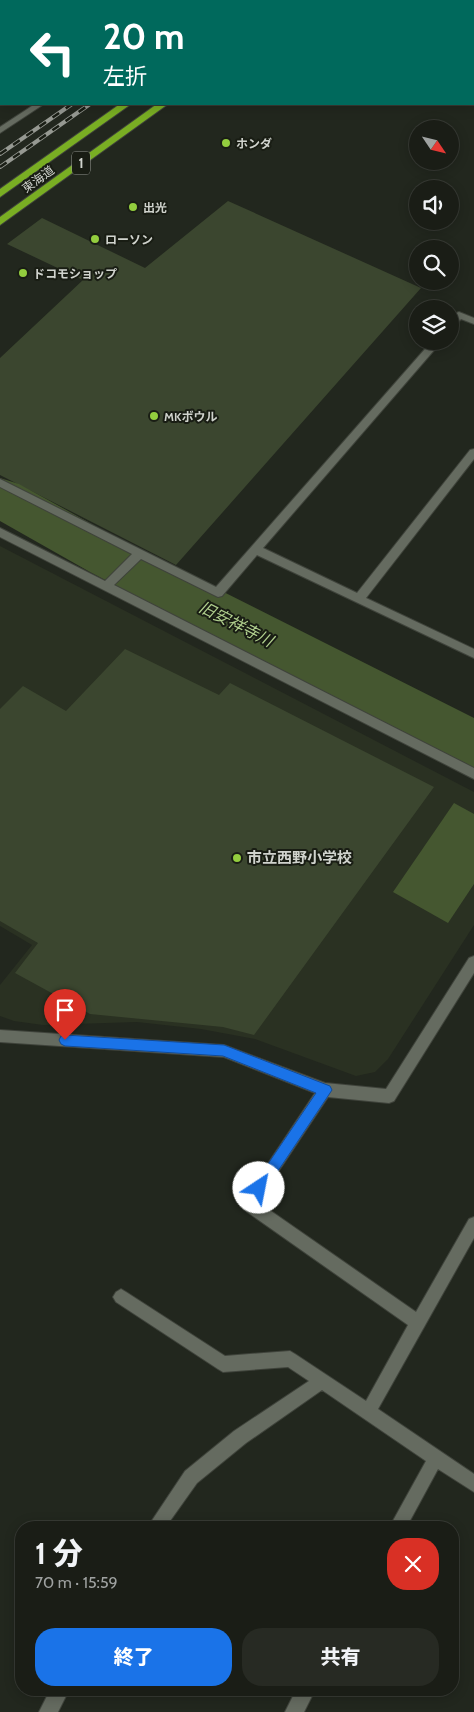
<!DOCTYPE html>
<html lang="ja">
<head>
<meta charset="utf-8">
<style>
	:root { --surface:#1a1d16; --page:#272a23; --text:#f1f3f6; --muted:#9fa2a1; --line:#383b35; --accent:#1a73e8 }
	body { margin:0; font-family:Cabin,"Noto Sans JP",sans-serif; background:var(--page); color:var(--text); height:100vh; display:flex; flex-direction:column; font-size:19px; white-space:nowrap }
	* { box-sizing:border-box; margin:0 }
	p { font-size:16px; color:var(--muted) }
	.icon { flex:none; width:28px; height:28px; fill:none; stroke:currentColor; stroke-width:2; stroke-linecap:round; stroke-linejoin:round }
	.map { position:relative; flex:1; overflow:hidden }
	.sheet { position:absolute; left:15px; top:1521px; width:444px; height:175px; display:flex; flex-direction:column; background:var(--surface); border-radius:20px; box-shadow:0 2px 12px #0003,0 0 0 1px var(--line) }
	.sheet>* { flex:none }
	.hud { position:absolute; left:0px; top:0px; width:475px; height:105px; box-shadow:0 2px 12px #0003,0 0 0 1px var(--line); background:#00695c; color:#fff; overflow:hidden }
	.needle { width:32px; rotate:125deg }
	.fabs { position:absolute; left:409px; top:120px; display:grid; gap:10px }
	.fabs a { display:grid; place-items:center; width:50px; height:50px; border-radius:50%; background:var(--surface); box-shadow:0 2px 12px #0003,0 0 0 1px var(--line); font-size:25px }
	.pin { position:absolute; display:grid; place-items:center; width:42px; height:42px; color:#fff; margin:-51px -21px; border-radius:50% 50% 50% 0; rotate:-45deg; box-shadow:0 0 5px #0007 }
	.pin .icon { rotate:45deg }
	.me { position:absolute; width:55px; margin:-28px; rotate:34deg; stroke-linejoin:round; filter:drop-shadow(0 0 4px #0008) }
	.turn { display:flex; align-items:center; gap:18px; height:105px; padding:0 20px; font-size:22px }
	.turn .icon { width:65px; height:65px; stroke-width:2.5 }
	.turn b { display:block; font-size:35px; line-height:42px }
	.round { display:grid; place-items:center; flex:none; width:52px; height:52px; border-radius:20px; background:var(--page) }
	.head { display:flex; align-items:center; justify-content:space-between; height:85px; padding:0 20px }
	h1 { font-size:30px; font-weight:800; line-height:38px }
	.primary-button { display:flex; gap:10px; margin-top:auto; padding:10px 20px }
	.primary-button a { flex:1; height:58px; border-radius:20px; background:var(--accent); color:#fff; font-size:20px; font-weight:800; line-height:58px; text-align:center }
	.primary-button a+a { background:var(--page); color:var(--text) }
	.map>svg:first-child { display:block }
	.built { fill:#2a3122 }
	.green { fill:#3b462f }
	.water { fill:#455730 }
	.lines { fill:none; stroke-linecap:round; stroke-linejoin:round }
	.river { fill:#455730; fill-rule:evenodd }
	.minor-casing { stroke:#3f433b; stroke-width:2 }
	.highway-casing { stroke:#3f433b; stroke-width:2 }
	.minor { fill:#656b60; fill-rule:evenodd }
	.highway { fill:#79ae23; fill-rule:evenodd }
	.rail-casing { stroke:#969992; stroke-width:4 }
	.rail { stroke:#191d14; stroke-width:2.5; stroke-dasharray:8; stroke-linecap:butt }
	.route { fill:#1a73e8; stroke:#114b97 }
	.poi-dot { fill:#93cd3e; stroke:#191d14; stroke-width:2 }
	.labels { text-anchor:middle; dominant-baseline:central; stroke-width:4; stroke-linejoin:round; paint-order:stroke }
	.far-poi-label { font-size:12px; font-weight:bold; fill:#d0d3cd; stroke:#191d14; text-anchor:start }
	.far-street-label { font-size:12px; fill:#d0d3cd; stroke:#191d14 }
	.shield { fill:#191d14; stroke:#999c96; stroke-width:1 }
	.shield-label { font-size:14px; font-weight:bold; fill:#d0d3cd }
	.poi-label { font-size:15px; font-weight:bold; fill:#d0d3cd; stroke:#191d14; text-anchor:start }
	.water-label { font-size:16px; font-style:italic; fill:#b1d08e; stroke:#191d14 }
</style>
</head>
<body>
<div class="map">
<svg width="474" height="1712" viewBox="0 0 474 1712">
	<rect width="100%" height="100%" fill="#22271e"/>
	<path class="built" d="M0,546L474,792V925L388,1059L375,1072L356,1076L255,1039L201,1029L137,1022L43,1025L14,1021L0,1016V985L32,945L0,926Z"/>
	<path class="green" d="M228,201L421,288L176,565L0,475V358L83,280L7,244L42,218L145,268Z
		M125,649L219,695L230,683L434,787L254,1035L223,1027L90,1014L15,973L38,943L0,921V709L23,686L66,711Z"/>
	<path class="water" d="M454,803L474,814V884L448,923L393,892Z"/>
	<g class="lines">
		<path class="river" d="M0,478L19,484L128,544L474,718V770L453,763L90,572L0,521Z"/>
		<defs>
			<path id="minor" d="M228,0H240L241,1H229Z
				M35,104H44L0,133V127Z
				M459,312L474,318V324L461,319L453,328L450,329C450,322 451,314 459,312Z
				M432,341H442L263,548L357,593L470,450L474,449V459L366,598L474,649V658L257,555L222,596L218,597L141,559L114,585L474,768V779L0,537V528L105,581L132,554L0,487V479L216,587Z
				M474,956V973L394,1101L389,1103L328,1097L258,1202L416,1312L469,1219L474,1217V1238L378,1409L474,1474V1492L438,1469L406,1528H389L426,1461L322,1390L246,1443L197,1483L165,1528H147L185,1471L234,1431L309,1381L288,1367L223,1372L218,1369L116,1302L113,1297L116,1292L121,1289L126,1292L225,1356L290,1351L295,1354L366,1401L408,1325L243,1209L241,1204L315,1093L224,1057L0,1042V1030L224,1045L325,1083L386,1089L469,958Z
				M50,1690H69L58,1712H39Z
				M296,1690H315L304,1712H285Z"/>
			<path id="highway" d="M120,104H131L0,197V189Z
				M157,104H168L0,225V217Z"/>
		</defs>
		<use href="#minor" class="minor-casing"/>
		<use href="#highway" class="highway-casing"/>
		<use href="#minor" class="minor"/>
		<use href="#highway" class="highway"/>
		<defs>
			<path id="rail" d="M220,1L222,0
				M238,1L240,0
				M0,154L72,104
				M0,167L90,104"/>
		</defs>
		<use href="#rail" class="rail-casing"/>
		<use href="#rail" class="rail"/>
	</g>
	<path class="route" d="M65,1035L224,1045L330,1086L332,1090L264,1192L259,1194L255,1192L253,1188L255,1183L316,1093L223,1056L65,1046L61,1044L59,1040L61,1036Z"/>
	<g class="poi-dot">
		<circle cx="226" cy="143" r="5"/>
		<circle cx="133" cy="207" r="5"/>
		<circle cx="95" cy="239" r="5"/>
		<circle cx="23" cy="273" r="5"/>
		<circle cx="154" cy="416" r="5"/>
		<circle cx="237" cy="858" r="5"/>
	</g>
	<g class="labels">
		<g class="far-poi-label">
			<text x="236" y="143">ホンダ</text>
			<text x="143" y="207">出光</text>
			<text x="105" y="239">ローソン</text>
			<text x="33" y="273">ドコモショップ</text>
			<text x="164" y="416">MKボウル</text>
		</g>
		<g class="far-street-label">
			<text transform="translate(38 179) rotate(-36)">東海道</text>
		</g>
		<rect class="shield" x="72" y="151.5" width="18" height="23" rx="4"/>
		<g class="shield-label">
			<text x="81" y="163">1</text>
		</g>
		<g class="poi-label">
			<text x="247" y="858">市立西野小学校</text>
		</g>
		<g class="water-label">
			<text transform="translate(236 624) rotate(27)">旧安祥寺川</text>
		</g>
	</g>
</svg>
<div class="fabs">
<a><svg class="needle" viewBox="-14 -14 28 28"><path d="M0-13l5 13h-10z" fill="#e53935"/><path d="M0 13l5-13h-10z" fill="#9fa2a1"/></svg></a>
<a><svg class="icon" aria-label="sound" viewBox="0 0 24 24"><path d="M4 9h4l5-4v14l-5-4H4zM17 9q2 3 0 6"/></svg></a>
<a><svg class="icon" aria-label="search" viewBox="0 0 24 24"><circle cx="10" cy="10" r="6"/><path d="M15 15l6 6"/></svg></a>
<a><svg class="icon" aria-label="layers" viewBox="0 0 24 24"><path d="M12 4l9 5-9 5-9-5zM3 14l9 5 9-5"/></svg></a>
</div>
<div class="pin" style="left:65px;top:1040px;background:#d93025"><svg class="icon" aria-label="arrive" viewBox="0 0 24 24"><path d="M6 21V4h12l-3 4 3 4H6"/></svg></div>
<svg class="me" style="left:259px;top:1188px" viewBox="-20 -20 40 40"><circle r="19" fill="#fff"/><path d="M0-13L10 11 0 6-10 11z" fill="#1a73e8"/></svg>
<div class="hud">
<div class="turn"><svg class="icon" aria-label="left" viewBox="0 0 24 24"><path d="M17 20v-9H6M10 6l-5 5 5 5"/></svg><div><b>20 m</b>左折</div></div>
</div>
<section class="sheet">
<div class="head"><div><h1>1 分</h1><p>70 m · 15:59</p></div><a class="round" style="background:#d93025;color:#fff"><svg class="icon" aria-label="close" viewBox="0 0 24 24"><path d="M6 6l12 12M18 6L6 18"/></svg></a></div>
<div class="primary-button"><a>終了</a><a>共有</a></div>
</section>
</div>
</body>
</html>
